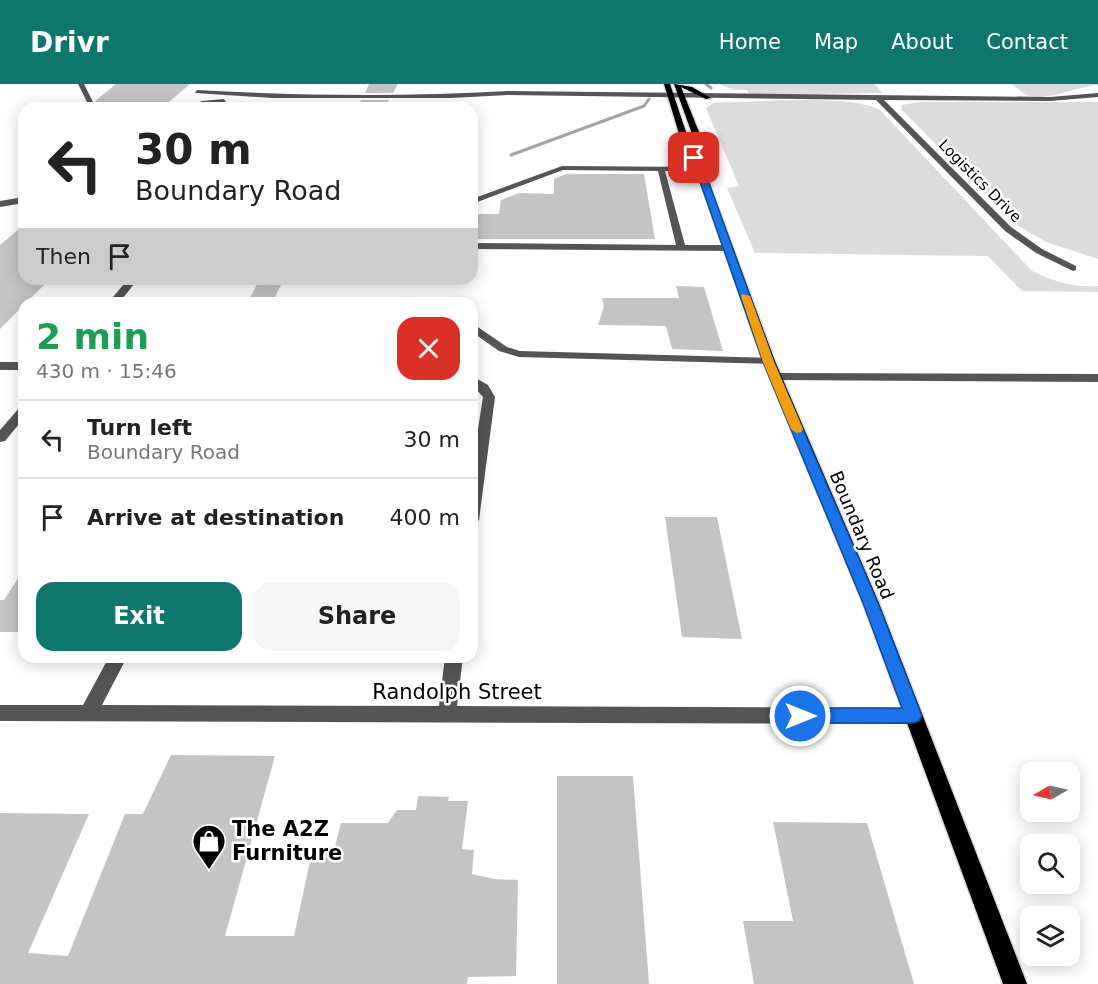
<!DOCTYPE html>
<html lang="en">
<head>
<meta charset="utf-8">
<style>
	:root { --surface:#fff; --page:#f6f6f6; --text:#222; --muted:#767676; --line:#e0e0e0; --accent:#0f766e }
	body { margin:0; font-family:"DejaVu Sans",sans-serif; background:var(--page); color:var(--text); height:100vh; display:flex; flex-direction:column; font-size:22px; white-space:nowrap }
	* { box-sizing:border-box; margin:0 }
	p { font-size:20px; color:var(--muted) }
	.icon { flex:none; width:33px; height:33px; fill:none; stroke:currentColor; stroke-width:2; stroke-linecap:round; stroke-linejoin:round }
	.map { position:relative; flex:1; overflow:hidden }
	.sheet { position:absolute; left:18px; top:213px; width:460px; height:366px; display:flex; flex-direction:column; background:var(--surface); border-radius:18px; box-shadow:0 3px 15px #0003 }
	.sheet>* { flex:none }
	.hud { position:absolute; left:18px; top:18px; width:460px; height:183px; border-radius:18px; box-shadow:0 3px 15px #0003; background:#fff; color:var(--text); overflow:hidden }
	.needle { width:39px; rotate:261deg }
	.buttons { position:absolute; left:1020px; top:678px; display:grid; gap:12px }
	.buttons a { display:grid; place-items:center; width:60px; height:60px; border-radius:12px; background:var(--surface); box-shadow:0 3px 15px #0003; font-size:30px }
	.pin { position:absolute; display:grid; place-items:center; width:51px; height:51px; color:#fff; margin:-26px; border-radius:12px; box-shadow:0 3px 9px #0006 }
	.me { position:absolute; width:66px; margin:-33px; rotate:90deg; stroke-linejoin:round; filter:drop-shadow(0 0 4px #0008) }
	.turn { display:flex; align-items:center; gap:21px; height:126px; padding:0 18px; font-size:27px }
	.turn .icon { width:78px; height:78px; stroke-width:2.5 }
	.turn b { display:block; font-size:42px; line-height:51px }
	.then { display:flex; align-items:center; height:57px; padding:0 18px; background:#0003; gap:12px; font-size:22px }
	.round { display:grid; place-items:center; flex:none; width:63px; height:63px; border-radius:18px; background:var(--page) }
	.head { display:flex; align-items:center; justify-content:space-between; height:102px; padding:0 18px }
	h1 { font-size:36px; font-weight:800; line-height:45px; color:#1e9e55 }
	.primary-button { display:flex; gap:12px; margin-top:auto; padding:12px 18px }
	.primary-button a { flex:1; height:69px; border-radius:18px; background:var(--accent); color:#fff; font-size:24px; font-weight:800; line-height:69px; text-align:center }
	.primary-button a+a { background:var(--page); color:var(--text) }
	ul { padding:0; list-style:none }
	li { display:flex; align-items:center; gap:18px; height:78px; padding:0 18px; border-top:2px solid var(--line) }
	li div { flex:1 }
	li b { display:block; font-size:22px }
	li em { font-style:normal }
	header { display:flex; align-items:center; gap:36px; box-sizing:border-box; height:84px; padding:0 30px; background:var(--accent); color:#fff }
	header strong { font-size:28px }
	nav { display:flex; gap:33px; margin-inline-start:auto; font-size:21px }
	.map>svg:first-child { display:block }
	.green { fill:#dcdcdc }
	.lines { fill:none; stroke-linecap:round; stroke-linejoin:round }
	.stream { stroke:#a3a3a3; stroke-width:3 }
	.building { fill:#c4c4c4 }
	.major-casing { stroke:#dbdbdb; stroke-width:3 }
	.minor { fill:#555; fill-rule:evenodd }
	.major { fill:#000; fill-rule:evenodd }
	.route { fill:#1a73e8; stroke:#114b97; stroke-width:1.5 }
	.slow { fill:#f59e0b }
	.labels { text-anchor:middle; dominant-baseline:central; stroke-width:5; stroke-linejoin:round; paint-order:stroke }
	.far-street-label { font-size:15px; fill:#000; stroke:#fff }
	.street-label { font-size:18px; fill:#000; stroke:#fff }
	.near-street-label { font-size:21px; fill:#000; stroke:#fff }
	.near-poi-label { font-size:21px; font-weight:bold; fill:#000; stroke:#fff; text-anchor:start }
</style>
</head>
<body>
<header>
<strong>Drivr</strong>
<nav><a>Home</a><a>Map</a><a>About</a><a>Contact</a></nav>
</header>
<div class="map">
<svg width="1098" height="900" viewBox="0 0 1098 900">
	<rect width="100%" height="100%" fill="#fff"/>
	<path class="green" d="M719,0H874L883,9L750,11L747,6H734Z
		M1011,0H1098V1C1077,2 1048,18 1027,11C1022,9 1016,3 1011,0Z
		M725,18C763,18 850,10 880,26L1032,187C1053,197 1074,204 1098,202V208L1022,207L988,172L755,169L727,104L739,102L706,24L714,19Z
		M919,18H1098V175L1046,158L1014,139L901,25L902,21Z"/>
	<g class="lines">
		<path class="stream" d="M706,0L711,4
			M511,71L644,22L649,15"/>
	</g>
	<path class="building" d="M116,0H190L162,24H113L120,19H96L95,17Z
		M369,0H398L393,9H365Z
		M361,16H389L385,24H357Z
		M566,90H644L655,155H472V130H499L501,116L519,109L554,110V95Z
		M24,141V195H50L0,245V161Z
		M260,195H284L272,219H247Z
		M676,202L704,203L723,267L672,265L666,242L598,241L604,222L602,214H679Z
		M665,433H717L742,555L682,553Z
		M24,485V548H0V516H4Z
		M171,671L275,672L225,852H294L313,763L335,762L341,739H388L397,726H416L418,712L449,713L448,717H468L462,765L474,766L472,790L494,795L518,796L516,892L468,893L467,900H0V729L89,730L28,869L68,872L125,730H143Z
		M557,692H633L649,900H557Z
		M773,738L867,739L914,900H754L743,837H793Z"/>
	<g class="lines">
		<defs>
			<path id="major" d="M664,0H670L691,63L696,72L695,58L674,0L692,3L711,14L706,15L681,3L703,58V83L775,277L879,519L1027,900H1003L863,519L763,277L696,85L683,63Z"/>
		</defs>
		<use href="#major" class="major-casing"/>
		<path class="minor" d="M78,0H84L96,24H90Z
			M197,6C300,12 405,13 508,7L1050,13L1098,9V13L1050,17L884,16L1011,143L1042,165L1076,182V186L1073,187L1036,169L1005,147L876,16L508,11L451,14H273L195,9Z
			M224,15L226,18L186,24L202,17Z
			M562,82L703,83V87H665L685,161H729L734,164L729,167L472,165V159L676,161L658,87L563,86L472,120V115Z
			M24,113V119L0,123V117Z
			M128,195H138L119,219H108Z
			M472,239L507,263L520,267L769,274L775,277L769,280L519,273L499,267L472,248Z
			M0,278H24V286H0Z
			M776,289L1098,290V298L772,296L770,293Z
			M472,292L488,301L495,313L479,436L472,441V383L483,313L472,301Z
			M24,322V334L5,357L0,358V346L20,323Z
			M109,573H127L102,621L439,622L445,573H463L457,622L913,624L920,626L922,632L920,638L913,640L0,637V621H83Z"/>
		<use href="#major" class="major"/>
	</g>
	<path class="route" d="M691,72H696L704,85L774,278L878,519L922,632L919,637L913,639H800L794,637L791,632L794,626L800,624H902L863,519L763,278Z"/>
	<path class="slow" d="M742,210L750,212L774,278L803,345L801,348L797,349L791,345L763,278L741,212Z"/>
	<defs>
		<symbol id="shop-pin" viewBox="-11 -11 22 30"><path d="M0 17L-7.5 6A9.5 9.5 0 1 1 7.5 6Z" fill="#000" stroke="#fff"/><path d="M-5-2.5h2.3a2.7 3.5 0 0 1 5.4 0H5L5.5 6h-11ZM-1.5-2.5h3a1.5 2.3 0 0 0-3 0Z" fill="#fff"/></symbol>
	</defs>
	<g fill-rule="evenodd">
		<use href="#shop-pin" x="190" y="738" width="38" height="52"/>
	</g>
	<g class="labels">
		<g class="far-street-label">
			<text transform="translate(980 97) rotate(45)">Logistics Drive</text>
		</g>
		<g class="street-label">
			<text transform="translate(862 451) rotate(67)">Boundary Road</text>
		</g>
		<g class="near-street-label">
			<text x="457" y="608">Randolph Street</text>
		</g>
		<g class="near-poi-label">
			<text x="232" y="745">The A2Z<tspan x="232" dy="24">Furniture</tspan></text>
		</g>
	</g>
</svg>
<div class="buttons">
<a><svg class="needle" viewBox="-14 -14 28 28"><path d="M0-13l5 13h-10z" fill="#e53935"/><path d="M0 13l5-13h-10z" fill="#767676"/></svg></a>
<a><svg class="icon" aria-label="search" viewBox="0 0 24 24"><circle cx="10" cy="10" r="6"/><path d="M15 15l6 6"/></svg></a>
<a><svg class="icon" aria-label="layers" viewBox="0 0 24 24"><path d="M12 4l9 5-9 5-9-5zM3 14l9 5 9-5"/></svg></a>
</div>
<div class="pin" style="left:694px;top:74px;background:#d93025"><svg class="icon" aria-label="arrive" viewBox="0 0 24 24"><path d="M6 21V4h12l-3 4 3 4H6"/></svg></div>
<svg class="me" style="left:800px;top:632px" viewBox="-20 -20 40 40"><circle r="17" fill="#1a73e8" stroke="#fff" stroke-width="3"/><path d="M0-11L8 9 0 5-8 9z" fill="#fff"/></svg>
<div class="hud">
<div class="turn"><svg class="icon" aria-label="left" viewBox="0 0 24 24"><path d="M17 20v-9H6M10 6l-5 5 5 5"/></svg><div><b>30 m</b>Boundary Road</div></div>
<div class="then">Then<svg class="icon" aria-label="arrive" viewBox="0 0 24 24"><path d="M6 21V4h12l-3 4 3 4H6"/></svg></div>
</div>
<section class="sheet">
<div class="head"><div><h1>2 min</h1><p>430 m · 15:46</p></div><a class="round" style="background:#d93025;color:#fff"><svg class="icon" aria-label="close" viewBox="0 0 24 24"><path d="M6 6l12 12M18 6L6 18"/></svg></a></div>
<ul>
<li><svg class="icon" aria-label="left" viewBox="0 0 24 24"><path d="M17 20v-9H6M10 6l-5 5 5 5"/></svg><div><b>Turn left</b><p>Boundary Road</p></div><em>30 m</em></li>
<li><svg class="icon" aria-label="arrive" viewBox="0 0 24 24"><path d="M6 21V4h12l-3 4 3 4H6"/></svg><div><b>Arrive at destination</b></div><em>400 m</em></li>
</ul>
<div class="primary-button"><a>Exit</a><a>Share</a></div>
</section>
</div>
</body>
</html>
